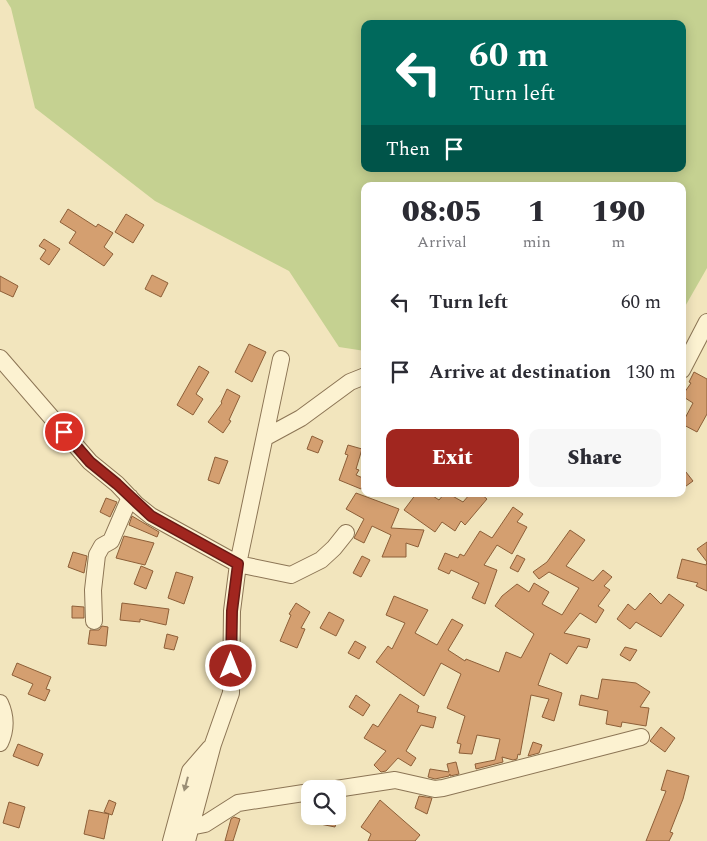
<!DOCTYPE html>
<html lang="en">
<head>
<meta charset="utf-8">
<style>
	:root { --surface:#fff; --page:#f7f7f7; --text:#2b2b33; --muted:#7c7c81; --accent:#a1261f }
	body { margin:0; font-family:Spectral,serif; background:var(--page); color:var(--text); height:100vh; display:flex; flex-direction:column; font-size:19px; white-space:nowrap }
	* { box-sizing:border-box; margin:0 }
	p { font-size:16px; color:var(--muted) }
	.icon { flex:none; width:28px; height:28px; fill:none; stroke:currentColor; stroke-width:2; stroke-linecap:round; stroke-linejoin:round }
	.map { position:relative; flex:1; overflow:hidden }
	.panel { position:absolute; left:361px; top:182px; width:325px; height:315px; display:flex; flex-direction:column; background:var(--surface); border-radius:10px; box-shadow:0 2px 12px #0003 }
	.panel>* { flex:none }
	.hud { position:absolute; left:361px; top:20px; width:325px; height:152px; border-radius:10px; box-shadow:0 2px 12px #0003; background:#00695c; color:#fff; overflow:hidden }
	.buttons { position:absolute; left:301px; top:780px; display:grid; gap:10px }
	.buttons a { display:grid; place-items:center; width:45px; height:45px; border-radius:10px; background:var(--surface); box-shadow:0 2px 12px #0003; font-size:25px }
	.pin { position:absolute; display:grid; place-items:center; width:42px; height:42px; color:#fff; margin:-21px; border:2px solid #fff; border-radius:50%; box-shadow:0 1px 5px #0007 }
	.me { position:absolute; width:55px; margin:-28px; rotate:0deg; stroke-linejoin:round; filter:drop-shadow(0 0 4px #0008) }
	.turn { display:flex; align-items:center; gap:18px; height:105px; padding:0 25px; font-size:22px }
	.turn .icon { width:65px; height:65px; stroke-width:2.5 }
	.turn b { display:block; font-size:35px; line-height:42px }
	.then { display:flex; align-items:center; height:48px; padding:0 25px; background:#0003; gap:10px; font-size:19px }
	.eta { display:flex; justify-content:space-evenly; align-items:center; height:85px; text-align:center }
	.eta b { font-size:30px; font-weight:800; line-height:35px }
	.action { display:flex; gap:10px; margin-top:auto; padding:10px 25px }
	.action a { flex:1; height:58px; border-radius:10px; background:var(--accent); color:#fff; font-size:20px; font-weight:800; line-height:58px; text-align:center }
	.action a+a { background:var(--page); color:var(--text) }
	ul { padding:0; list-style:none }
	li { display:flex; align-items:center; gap:15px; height:70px; padding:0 25px }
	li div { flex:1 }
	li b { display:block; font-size:19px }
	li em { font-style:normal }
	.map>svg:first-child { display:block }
	.green { fill:#c5d191; fill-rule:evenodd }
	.building { fill:#d49f70; stroke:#8d5f38 }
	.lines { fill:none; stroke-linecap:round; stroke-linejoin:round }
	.minor-casing { stroke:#8c7555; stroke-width:18 }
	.minor { stroke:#fcf2d1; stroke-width:16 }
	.oneway { fill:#9b8f76 }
	.route-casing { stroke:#691914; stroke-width:12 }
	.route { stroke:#a1261f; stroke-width:9 }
</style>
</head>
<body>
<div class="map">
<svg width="707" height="841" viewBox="0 0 707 841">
	<rect width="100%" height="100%" fill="#f2e5bd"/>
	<path class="green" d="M6,0H707V268L683,310L682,186H365V351L339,347L289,271L155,201L35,108L11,8ZM365,24H682V169H365Z"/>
	<path class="building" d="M68,209L96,227L98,224L113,233L104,247L113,254L104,266L69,243L76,232L60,222Z
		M126,214L144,225L133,243L115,232Z
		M44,239L60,249L49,265L40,259L46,250L39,246Z
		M152,275L168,283L161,297L145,289Z
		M0,276L18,286L13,297L0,291Z
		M249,344L266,352L252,382L235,372Z
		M199,366L209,372L196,394L203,399L193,415L177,405Z
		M694,372L707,379V414L697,432L682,424L693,403L682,396L691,383L689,382Z
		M227,389L240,396L229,420L231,421L223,433L208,422L222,403L221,402Z
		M312,436L323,441L318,453L307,449Z
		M348,445L362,449L356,469L359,470L356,475L365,479L361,489L339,480L348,455L345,454Z
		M215,457L228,461L219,484L208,480Z
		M682,467L693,481L682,489Z
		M356,493L399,509L391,528L424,530L418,547L406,543V557H382L391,535L372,526L364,543L354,538L364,519L346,509Z
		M416,494H430L439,500L444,494H449L463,502L470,494H481L487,499L465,525L461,521L455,531L442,522L435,532L404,510Z
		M106,498L117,502L110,517L100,512Z
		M513,507L523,514L517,522L527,527L512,554L497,545L484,565L497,570L485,604L472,598L479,583L451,570L449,574L438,569L445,553L458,558L460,554L464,556L480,531L492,538Z
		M132,516L159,532L157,537L129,525Z
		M570,530L585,540L566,566L593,581L603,570L612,577L604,586L610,590L598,606L604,610L596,623L580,613L564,633L590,639L587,648L578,646L567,664L550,653L538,685L562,693L554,721L542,717L549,699L531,695L520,755L518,754L517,759L513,760L502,757L503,762L476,769L475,764L495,760L500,739L477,735L472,754L459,753L461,744L457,743L465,716L447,708L461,674L441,663L424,696L376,662L388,646L392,649L405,623L386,615L394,596L428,610L415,633L437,645L452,619L463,625L448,650L465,661L466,659L499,672L506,652L521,658L534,634L495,606L502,596L517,584L529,592L534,583L549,592L542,604L562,615L579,588L549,572L539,579L533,572L547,562Z
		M124,536L154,543L145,565L116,558Z
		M707,542V591L696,586L698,583L677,578L682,559L706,565L707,562L697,549Z
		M73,552L87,556L84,573L68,567Z
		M517,555L525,559L518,572L510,568Z
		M362,556L370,560L361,577L353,573Z
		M141,566L153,571L146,589L134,584Z
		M176,572L193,577L184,604L168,598Z
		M650,593L661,604L669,594L684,605L661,637L636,622L630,629L617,619L628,604L635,610Z
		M122,603L169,609L166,625L140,619V622L120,620Z
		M296,603L310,612L301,628L305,629L297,648L280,641L291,615L289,614Z
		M72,606L84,607V618H72Z
		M329,612L344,620L336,636L320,628Z
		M102,626L108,627L106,646L88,644L90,630H99Z
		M167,634L178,637L174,650L164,648Z
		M355,641L366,647L359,659L348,653Z
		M625,647L637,650L630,661L620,655Z
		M17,663L51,677L46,689L50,690L45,701L28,694L33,684L12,675Z
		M602,679L636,683L650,692L640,707L649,708L646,726L622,722L621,727L606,724L608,711L579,705L581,695L598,699Z
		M400,694L419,706L417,712L436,717L433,728L421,725L406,751L416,758L411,766L398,758L386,771L381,772L374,765L386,751L364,738L373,724L378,727Z
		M356,695L370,705L363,716L349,707Z
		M661,727L675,738L665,752L650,741Z
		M533,742L542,745L539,753L528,756Z
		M18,744L43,754L38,766L13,756Z
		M456,762L459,774L450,776V774L449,776L435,779L428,777L430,769L449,772L447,764Z
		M667,770L689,776L683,799L670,832L673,833L669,841H646L666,791L661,790Z
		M419,796L432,798L427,814L415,808Z
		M109,800L116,803L112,815L104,812Z
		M380,800L420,835L415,841H368L371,834L361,827Z
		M9,802L25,807L19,828L3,823Z
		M89,810L109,814L104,839L84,834Z
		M322,816H338L335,827L320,824Z
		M234,817L240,819L233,841H225L231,819Z"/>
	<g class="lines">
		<defs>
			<path id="minor" d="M0,358L90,462L117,484L136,504L151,516L238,564L291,575L321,560L334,548L346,533
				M682,370L707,322
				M266,437L301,418L350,382L365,376
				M94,621L93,590L97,555L102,546L111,541L130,497
				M0,703C6,716 6,730 0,743
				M336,789L395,780L435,789L443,788L641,737
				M190,827L205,824L238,803L310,792
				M171,841L190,771L210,748
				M187,841L213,744L231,693L232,611L238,564L281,359"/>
		</defs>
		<use href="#minor" class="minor-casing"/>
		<use href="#minor" class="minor"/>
	</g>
	<defs><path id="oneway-solid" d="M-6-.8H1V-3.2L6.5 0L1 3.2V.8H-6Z" transform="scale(1.25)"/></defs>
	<use class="oneway" href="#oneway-solid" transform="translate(186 784) rotate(105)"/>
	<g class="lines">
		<defs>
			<path id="route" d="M64,432L90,462L117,484L151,516L238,564L232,611L231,666"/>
		</defs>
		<use href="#route" class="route-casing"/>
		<use href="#route" class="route"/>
	</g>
</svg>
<div class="buttons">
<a><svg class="icon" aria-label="search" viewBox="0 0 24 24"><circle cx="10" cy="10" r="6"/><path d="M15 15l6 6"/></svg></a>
</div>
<div class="pin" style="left:64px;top:432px;background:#d93025"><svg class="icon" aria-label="arrive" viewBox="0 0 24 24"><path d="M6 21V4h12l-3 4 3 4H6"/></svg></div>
<svg class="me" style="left:231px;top:666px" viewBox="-20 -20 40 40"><circle r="17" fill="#a1261f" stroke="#fff" stroke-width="3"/><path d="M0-11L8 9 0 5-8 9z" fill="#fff"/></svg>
<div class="hud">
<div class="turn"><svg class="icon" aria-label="left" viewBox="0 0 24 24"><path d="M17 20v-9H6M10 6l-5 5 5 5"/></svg><div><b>60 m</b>Turn left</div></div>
<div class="then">Then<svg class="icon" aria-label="arrive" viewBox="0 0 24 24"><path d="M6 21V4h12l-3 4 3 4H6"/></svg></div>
</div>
<section class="panel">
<div class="eta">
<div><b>08:05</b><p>Arrival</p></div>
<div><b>1</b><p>min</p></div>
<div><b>190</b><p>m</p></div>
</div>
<ul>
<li><svg class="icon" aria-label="left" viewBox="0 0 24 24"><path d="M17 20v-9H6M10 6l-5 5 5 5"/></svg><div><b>Turn left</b></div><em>60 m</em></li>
<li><svg class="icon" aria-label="arrive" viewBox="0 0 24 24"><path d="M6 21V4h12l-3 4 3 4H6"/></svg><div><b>Arrive at destination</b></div><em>130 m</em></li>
</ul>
<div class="action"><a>Exit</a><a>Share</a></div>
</section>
</div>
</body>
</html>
